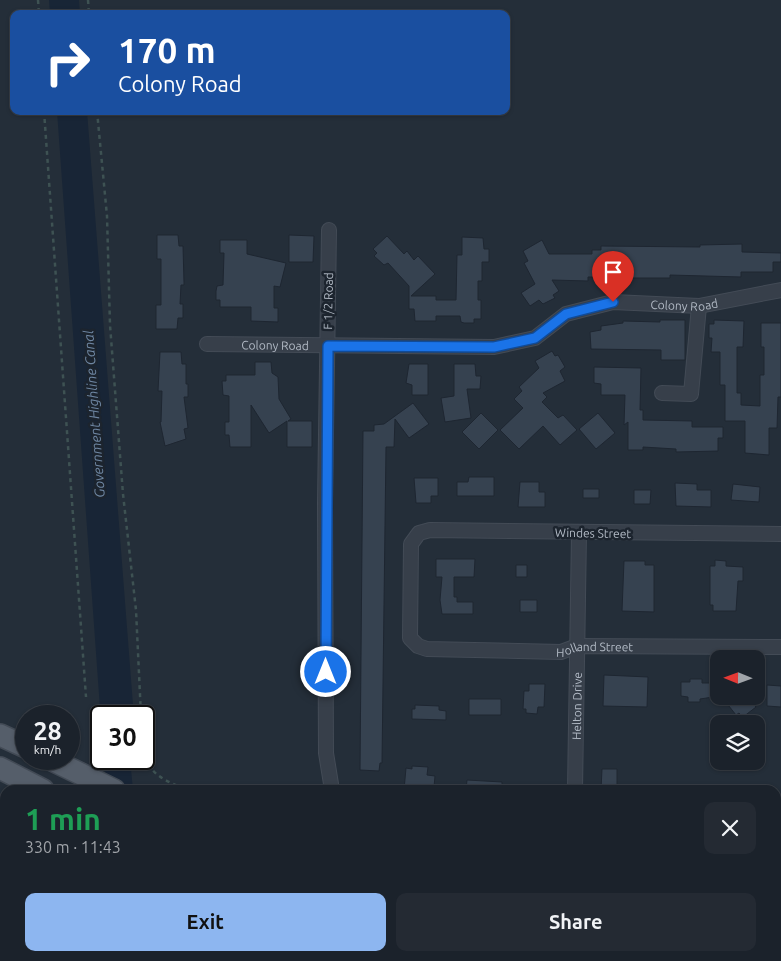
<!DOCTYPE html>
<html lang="en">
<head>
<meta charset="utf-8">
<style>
	:root { --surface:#1b222b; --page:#242a33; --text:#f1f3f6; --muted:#a0a4a9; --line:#393f47; --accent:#8db6f0 }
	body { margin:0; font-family:Ubuntu,sans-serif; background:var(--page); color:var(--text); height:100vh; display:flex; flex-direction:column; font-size:19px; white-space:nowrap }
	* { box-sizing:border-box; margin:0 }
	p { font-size:16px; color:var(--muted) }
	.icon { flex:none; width:28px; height:28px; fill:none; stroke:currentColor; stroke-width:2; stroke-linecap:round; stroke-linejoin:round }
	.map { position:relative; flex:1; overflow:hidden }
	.drawer { position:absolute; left:0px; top:785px; width:781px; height:176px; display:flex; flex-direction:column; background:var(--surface); border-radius:15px 15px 0 0; box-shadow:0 1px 4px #0004,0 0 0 1px var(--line) }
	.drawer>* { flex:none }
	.banner { position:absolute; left:10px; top:10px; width:500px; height:105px; border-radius:10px; box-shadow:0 1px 4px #0004,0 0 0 1px var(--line); background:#1a4fa0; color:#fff; overflow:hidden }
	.needle { width:32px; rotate:271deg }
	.buttons { position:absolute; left:710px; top:650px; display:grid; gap:10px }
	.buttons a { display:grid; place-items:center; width:55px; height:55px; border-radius:10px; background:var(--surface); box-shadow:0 1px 4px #0004,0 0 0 1px var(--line); font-size:25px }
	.speed { position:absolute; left:15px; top:705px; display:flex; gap:10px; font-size:25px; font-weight:700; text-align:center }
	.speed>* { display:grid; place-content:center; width:65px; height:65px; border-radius:50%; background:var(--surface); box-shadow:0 1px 4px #0004,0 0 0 1px var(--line); line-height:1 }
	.speed small { font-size:12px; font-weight:400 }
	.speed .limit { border:2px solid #111; border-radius:8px; background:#fff; color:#111 }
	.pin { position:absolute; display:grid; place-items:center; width:42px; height:42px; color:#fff; margin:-51px -21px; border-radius:50% 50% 50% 0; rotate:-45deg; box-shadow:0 0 5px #0007 }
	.pin .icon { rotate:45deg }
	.me { position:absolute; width:55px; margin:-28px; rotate:0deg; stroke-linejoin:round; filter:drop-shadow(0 0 4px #0008) }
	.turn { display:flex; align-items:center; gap:18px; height:105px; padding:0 25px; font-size:22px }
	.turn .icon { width:65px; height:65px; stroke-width:2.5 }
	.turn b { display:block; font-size:35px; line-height:42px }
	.round { display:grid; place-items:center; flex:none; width:52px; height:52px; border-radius:10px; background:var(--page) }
	.summary { display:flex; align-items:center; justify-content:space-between; height:85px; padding:0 25px }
	h1 { font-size:30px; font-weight:700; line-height:38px; color:#1e9e55 }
	.action { display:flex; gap:10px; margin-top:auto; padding:10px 25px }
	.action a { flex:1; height:58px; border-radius:10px; background:var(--accent); color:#111; font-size:20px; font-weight:700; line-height:58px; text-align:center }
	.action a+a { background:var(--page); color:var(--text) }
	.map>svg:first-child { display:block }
	.water { fill:#182536 }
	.building { fill:#364250; stroke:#1e2631 }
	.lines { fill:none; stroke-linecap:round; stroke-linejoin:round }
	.service-casing { stroke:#434b56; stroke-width:9 }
	.minor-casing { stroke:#434b56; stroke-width:16 }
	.primary-casing { stroke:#434b56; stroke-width:24 }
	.path { stroke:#3e5253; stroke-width:2.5; stroke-dasharray:4 4; stroke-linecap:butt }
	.service { stroke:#373f4a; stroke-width:7 }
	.minor { stroke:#373f4a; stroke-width:14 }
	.primary { stroke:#555e6a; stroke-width:21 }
	.route-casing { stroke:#114b97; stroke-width:12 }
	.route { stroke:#1a73e8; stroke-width:9 }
	.labels { text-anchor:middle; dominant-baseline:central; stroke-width:5; stroke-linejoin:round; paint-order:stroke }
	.street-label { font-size:12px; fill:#b2bac5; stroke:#1c242e }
	.water-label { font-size:14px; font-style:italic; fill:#6e86a2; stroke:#1c242e }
</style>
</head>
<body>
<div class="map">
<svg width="781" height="961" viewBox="0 0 781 961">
	<rect width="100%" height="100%" fill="#242e39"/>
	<path class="water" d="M49,0H79L80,14H50Z
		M57,111H87L133,705L131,716H101V722Z
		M104,759H130L133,790H106Z
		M118,956H152V961H119Z"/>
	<path class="building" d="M157,235H178L179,246H183L184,282V285H181L180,304H183V318H178L177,329H156V305H161V259H157Z
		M289,235L314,236L313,262H289Z
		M387,236L404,254L407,251L414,260L418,256L435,274L411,296H436V300H456L457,255H462V237L483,238L484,249H489V262H482V281H478V300H481V319H474V323H464L461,322L460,316H436V321H415L414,309H409V286L388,263L384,265L374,256L377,253L373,249Z
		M220,240H247V254L286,263L280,287L274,286V308H278V322L251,321V307H220V300H216V291L217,286L223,285L224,253H220Z
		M542,240L549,254H592V250H601V246L700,247V245L742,244V252L781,253V262H773V272H741V277L670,275V278H625V273H605V277H588V281L552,280L559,291L553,295L555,298L543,304L539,300L530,306L521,293L535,284L524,263L528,261L523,251Z
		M660,320H685V360H661V350L591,349L590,332L601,330V326L623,323V321L660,322Z
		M714,320L744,321L743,347H737V393H741V405L760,406V375H764V347H761V323H781V397H778L777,428H769V455L745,453V421H725V385H720V352H711L712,338H709V324H714Z
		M552,351L555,356L558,355L565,367L560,371L565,381L543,393L547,397L542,402L558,418L563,415L577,430L560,445L543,426L519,449L500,430L523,408L514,399L522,391L519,387L539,368L535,361Z
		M160,352H181L182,364H186V384H188V397H184L188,428L184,429L186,439L165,446L160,422H161L162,391H158Z
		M255,362H271L272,373L278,377L279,399L291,419L288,421H312V447H287V421L269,433L251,405V447H230L229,435H225V422H229V396L223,395L222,381H226V375H255Z
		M409,364H428V395H412V385L406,383Z
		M454,364H475L476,376H481L480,389H467L471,418L445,422L441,398L454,396Z
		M594,367L641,368L640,410H643V420L692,421V427H723V438H718V451L676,452V449L643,447V450H628V422L624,425L625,395H601V384L594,383Z
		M413,403L429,424L409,438L395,419L394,447H386L382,763H380L379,771L360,770L363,431H374V425L384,424Z
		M481,413L498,430L479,449L462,432Z
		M598,413L615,433L596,449L579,429Z
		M469,477H494V496H457V482H468Z
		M414,478H438V496H431V503H416Z
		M520,482H539V492H545V507H518Z
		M675,483L697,484V490H711V507L676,506Z
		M733,484L760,487L759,502L731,500Z
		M583,489H599V498H583Z
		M634,490H651L650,504H634Z
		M436,559H475L474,577H454V597H457V602H473V614H442L440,600L442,577H436Z
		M715,560L726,561V566L743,567V581H738L736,611H713V605H710V566H715Z
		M624,561H645V565H654V612L622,611Z
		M516,565H527V577H516Z
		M520,600H537V612H520Z
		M604,675L648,677L647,707L603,706Z
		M690,679H702V683H713V697L700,699V702H688V697L681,696V682H690Z
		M529,684H545L544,707H538L537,714L526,713V709H523L524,691H529Z
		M767,685L781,686V707L767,706Z
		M721,696H747L756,707L743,717L739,713L736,715Z
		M469,699H501V715H469Z
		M415,705L439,706V710L446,711V720L412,719V709H415Z
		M412,766L428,767L427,775L435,776L434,787H426V790H404L406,768L412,769Z
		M602,769H617V790H601Z
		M467,780L502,782V790H466Z"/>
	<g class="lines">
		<defs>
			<path id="service" d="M303,956L315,961"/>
			<g id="minor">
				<path d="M329,230L325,503L326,753L332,790"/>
				<path id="s1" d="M207,344L494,347L535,338L566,314L613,302L699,306L781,290"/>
				<path d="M662,393L691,394L699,306"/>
				<path id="s2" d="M781,534L430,530L419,533L411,544L410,638L418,646L427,649L561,652L577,646L781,647"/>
				<path id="s3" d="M575,790L579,533"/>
				<path d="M776,840H781"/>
				<path d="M776,943L781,944"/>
				<path d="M705,961V956"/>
			</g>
			<path id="primary" d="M0,735L26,747
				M50,759L114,790
				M0,768L43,790
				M444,956L462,961
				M606,956L634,961"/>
		</defs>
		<use href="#service" class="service-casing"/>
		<use href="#minor" class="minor-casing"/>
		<use href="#primary" class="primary-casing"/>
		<path class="path" d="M38,0L39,14
			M88,0L89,14
			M44,111L86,697
			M97,111L107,216L110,325L123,494L136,610L141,716
			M144,749C147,775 166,781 188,790
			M163,956V961"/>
		<use href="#service" class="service"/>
		<use href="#minor" class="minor"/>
		<use href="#primary" class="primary"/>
	</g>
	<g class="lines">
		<defs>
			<path id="route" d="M326,672L328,346L494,347L535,338L566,314L613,302"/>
		</defs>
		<use href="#route" class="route-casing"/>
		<use href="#route" class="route"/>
	</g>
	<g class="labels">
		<g class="street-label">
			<text transform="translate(328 301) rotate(-89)">F 1/2 Road</text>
			<text stroke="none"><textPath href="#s1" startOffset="488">Colony Road</textPath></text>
			<text stroke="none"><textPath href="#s1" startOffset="68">Colony Road</textPath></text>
			<text transform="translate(593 533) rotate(1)">Windes Street</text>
			<text stroke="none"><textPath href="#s2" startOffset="659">Holland Street</textPath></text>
			<text stroke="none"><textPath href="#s3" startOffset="84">Helton Drive</textPath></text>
		</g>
		<g class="water-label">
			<text transform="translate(94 414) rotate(-94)">Government Highline Canal</text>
		</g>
	</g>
</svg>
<div class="buttons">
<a><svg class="needle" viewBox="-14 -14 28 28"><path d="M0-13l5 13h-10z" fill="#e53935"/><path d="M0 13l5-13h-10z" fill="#a0a4a9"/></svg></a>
<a><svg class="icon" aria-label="layers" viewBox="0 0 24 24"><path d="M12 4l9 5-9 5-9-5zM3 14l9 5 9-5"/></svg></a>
</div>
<div class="speed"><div>28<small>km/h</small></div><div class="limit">30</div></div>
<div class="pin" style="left:613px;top:302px;background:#d93025"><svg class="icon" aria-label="arrive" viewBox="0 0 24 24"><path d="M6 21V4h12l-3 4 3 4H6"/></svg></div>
<svg class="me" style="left:326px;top:672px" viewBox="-20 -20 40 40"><circle r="17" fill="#1a73e8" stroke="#fff" stroke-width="3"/><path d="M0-11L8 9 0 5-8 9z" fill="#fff"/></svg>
<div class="banner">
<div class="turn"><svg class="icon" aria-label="right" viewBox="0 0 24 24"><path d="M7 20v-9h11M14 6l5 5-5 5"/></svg><div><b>170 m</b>Colony Road</div></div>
</div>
<section class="drawer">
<div class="summary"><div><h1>1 min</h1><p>330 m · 11:43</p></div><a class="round"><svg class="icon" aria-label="close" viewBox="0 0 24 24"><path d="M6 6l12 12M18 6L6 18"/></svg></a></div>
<div class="action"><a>Exit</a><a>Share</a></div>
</section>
</div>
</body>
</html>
